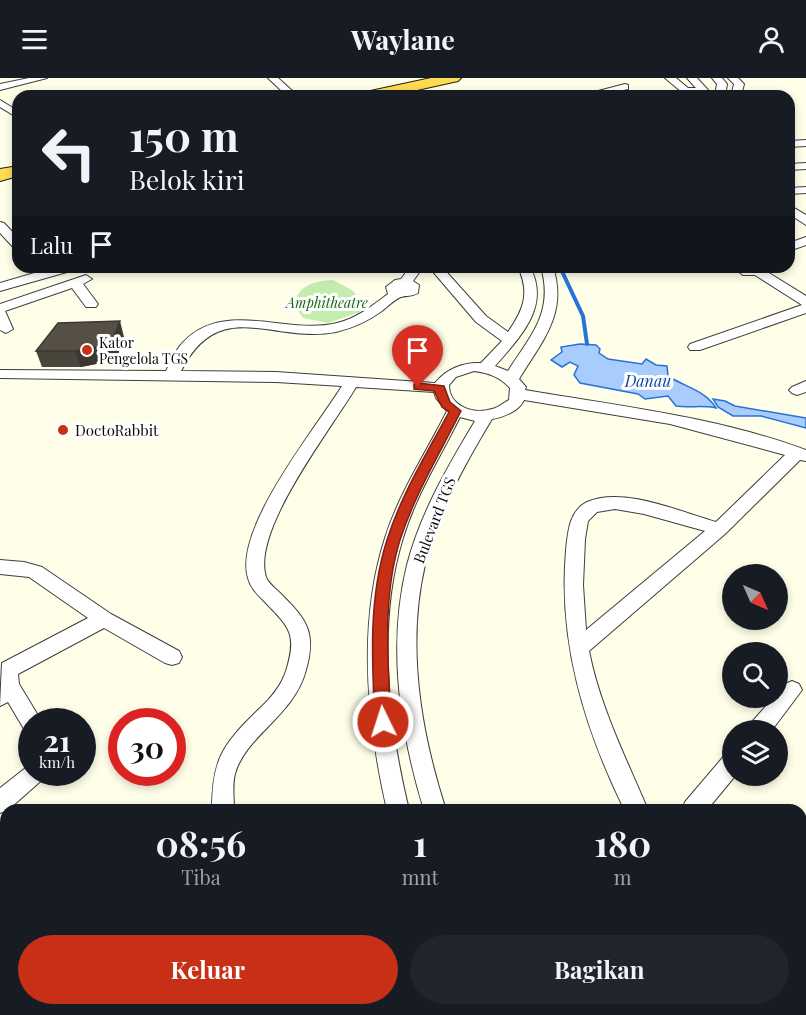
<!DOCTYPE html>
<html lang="id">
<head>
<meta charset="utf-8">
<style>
	:root { --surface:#171b24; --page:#20242c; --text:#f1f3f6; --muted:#9ea1a6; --accent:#c73017 }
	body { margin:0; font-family:"Playfair Display",serif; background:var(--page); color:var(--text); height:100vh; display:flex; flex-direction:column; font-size:22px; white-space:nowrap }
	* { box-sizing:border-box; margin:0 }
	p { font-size:20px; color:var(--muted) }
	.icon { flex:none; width:33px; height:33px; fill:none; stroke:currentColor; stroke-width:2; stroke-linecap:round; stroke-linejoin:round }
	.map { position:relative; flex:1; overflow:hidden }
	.details { position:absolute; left:0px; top:726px; width:807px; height:212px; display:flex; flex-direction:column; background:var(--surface); border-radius:18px 18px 0 0; box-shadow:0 3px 9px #0003 }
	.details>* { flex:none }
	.guide { position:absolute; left:12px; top:12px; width:783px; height:183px; border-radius:18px; box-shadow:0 3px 9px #0003; background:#171b24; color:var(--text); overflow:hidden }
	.needle { width:39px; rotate:135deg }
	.buttons { position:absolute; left:722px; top:486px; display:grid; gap:12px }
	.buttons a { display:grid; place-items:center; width:66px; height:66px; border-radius:50%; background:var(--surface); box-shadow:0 3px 9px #0003; font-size:30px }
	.speed { position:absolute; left:18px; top:630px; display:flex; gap:12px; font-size:30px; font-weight:700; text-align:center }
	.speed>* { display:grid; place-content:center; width:78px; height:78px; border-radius:50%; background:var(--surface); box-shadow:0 3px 9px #0003; line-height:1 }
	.speed small { font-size:15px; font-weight:400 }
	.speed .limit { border:9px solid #d22; background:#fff; color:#111 }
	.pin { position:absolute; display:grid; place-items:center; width:51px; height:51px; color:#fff; margin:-62px -26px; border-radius:50% 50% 50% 0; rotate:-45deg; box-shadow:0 0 6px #0007 }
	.pin .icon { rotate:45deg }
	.me { position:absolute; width:66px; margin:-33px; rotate:356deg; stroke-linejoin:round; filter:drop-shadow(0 0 4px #0008) }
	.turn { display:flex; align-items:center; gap:21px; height:126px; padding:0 18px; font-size:27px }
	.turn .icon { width:78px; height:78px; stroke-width:2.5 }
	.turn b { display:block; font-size:42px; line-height:51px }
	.then { display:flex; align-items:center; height:57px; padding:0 18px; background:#0003; gap:12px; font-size:22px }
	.eta { display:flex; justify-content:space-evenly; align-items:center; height:102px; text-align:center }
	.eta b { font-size:36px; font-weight:700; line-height:42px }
	.primary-button { display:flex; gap:12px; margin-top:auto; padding:12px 18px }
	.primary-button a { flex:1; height:69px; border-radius:36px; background:var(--accent); color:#fff; font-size:24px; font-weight:700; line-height:69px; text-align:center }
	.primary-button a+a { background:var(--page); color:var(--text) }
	header { display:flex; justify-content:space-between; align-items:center; height:78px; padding:0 18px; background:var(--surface); font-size:27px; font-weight:700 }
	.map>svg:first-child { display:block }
	.green { fill:#c3edaf }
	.water { fill:#a8ccfc; stroke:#2871da; stroke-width:1.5 }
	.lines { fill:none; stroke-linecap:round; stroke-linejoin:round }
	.stream { stroke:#2871da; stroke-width:4 }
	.minor-casing { stroke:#3e3e3e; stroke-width:2 }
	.trunk-casing { stroke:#1c1c1c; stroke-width:2 }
	.minor { fill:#fff; fill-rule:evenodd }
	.trunk { fill:#ffdb50; fill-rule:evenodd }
	.wall { fill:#49443c }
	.shaded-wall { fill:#3c3731 }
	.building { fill:#554f46; stroke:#3c3731; stroke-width:1.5 }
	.route { fill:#c73017; stroke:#811f0f; stroke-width:1.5 }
	.poi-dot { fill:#c73017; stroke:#fff; stroke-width:2 }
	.labels { text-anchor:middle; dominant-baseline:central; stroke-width:6; stroke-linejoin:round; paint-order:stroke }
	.far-park-label { font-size:14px; font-style:italic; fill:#176816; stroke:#fff }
	.far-poi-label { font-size:14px; fill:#0b0b0b; stroke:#fff; text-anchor:start }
	.poi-label { font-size:15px; fill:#0b0b0b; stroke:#fff; text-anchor:start }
	.street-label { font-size:15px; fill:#0b0b0b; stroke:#fff }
	.water-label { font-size:16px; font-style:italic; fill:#0a44a7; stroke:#fff }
</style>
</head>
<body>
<header><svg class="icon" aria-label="menu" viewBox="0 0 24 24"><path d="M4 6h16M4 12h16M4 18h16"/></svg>Waylane<svg class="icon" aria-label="person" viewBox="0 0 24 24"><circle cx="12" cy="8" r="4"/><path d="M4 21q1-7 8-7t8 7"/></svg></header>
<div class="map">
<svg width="806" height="937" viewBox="0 0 806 937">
	<rect width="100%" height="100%" fill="#ffffe9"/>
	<path class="green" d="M333,202L352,212L361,222L360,234L328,245L303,240L294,227C298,207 314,203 333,202Z"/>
	<path class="water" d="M580,266L596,267L600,271L599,275L608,281L642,286L646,281L656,287L667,288L668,298C685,309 705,312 716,330C703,327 690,330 676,328L668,318L645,321L638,316L580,305L574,297L578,288L570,284L562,289L551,282L562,274L561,269Z
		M713,321L725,323L735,328L806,340V350L761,338H733L718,329Z"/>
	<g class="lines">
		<path class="stream" d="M560,189L583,238L587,266"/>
		<defs>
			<path id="minor" d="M29,0H47L0,12V6Z
				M268,0H278L298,18H287Z
				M665,0H676L688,10H696L687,0H697L708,12L703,15H683Z
				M712,0H722L727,6L725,18H715L717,6Z
				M728,0H738L744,6L741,18H731L734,6Z
				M625,6L628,7V11L597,18H579Z
				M0,22L18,33V40L0,29Z
				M806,62V68L789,69V63Z
				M806,85V91L789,92V86Z
				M806,109V115L789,116V110Z
				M789,127L806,137V147L789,136Z
				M0,144L4,145L18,160V171L14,170L0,155Z
				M806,159V167L789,173V165Z
				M55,189H75L74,192L0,213V205Z
				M410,189H423L413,203L419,207L418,215C411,219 407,217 401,219C395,221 387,229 382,233C368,243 353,250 336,254C272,266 220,217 181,293L276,294L435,305C446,291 463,284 481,285L502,263L476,244L429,189H442L486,238L508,254C524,231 530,215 518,189H530C551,229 520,259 495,288L508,293C531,257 554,234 541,189H553C568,236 542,263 519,301L526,309L525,312C619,328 717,339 806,372V383L800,382L725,456L589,573C600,629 626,680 648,732L624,731C584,649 558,563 566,472C568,454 569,433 587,424C622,408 681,434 716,444L785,377L670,346L524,322C519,333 504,339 492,341C464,387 438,435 425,487C406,568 421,655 446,732H424C400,654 387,568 407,487C420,436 448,388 475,343L460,339C440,379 416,417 403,460C376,547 388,645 409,732H387C367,645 357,547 385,460C399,415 426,375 447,333L436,320L434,314L356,309C332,350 251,452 266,499C268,505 276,511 281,516C306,541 317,554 306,592C294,638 245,658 235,696C232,707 234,720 234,732H212C212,682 222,667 257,633C269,622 281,609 286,593C298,555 289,549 263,522C257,516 250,509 248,500C233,451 316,350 342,308L276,304L0,300V292L166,293C170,285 174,276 179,269C220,218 284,258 337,245C356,241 373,227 388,216L386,209L395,202L401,201ZM474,293C489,295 500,299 510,310L509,322C503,325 498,330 492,331C473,337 449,328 449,307L456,299ZM615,431L644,436L705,453L586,552L583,507L585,461L588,443L597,434Z
				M733,189H772L769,195L806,218V235L700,272H690L688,269L690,266L802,227L755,197H743Z
				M86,197L92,201L83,206L98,226L96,229H86L72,210L5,233L13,251L6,255L0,252V226Z
				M806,303V314L797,317L792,315L789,312L792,309Z
				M0,482L24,484L42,489L111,536L179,573L182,579L179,585L172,587L165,585L104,550L18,596L19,606L42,644H32V653L24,651L8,624L0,628L2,585L88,540L29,499L0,496Z
				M792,603L799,606L802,612L772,652H749L751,645L773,620H777V615L785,606Z
				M732,675V698H735L707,732H682L685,724L724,678Z
				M32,685V694H46L43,701L8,732L0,735V710Z
				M801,919L806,922V937H788L786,932H801Z
				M245,932H271L272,937H246Z
				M462,932H488L490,937H464Z
				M516,932H543L545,937H518Z"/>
			<path id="trunk" d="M431,0H461L458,3L390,18H359L361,15Z
				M18,88V98L0,103V91Z"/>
		</defs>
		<use href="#minor" class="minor-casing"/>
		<use href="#trunk" class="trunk-casing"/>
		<use href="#minor" class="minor"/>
		<use href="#trunk" class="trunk"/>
	</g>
	<path class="wall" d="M124,259L116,282L81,289H42L36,273Z"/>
	<path class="shaded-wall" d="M120,243L124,259L116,282L81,289L75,273Z"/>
	<path class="building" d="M120,243L111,266L75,273H36L58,245Z"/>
	<path class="route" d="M418,305L444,308L450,324L461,333C440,375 415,416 400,462C382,520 388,584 391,644L388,649L383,652L377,649L375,644C372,584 368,521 387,462C401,417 427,375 449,334L442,329L434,313L414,311V306Z"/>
	<g class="poi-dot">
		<circle cx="87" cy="272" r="6"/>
		<circle cx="63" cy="352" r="6"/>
	</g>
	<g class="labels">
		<g class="far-park-label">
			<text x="327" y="224">Amphitheatre</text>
		</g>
		<g class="far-poi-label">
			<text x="99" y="264">Kator<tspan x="99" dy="16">Pengelola TGS</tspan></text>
		</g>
		<g class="poi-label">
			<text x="75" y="352">DoctoRabbit</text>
		</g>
		<g class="street-label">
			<text transform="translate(434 442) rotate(-69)">Bulevard TGS</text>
		</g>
		<g class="water-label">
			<text x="648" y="302">Danau</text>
		</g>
	</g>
</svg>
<div class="buttons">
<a><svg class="needle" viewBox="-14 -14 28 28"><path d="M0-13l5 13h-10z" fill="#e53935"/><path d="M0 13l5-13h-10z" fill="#9ea1a6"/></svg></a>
<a><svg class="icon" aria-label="search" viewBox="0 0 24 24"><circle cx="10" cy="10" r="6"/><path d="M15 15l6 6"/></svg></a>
<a><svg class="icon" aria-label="layers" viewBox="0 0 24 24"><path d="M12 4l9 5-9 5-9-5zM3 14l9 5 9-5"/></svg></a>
</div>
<div class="speed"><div>21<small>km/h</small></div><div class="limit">30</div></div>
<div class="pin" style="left:418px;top:309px;background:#d93025"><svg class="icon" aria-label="arrive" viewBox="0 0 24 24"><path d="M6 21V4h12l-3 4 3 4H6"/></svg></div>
<svg class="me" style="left:383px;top:644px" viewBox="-20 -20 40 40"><circle r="17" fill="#c73017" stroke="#fff" stroke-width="3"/><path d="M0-11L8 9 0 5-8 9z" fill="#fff"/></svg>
<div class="guide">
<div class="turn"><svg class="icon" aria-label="left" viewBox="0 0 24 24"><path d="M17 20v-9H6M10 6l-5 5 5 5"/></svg><div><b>150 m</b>Belok kiri</div></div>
<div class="then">Lalu<svg class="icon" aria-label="arrive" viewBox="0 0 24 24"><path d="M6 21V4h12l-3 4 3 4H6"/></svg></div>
</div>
<section class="details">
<div class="eta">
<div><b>08:56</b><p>Tiba</p></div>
<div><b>1</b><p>mnt</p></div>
<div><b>180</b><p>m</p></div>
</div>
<div class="primary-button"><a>Keluar</a><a>Bagikan</a></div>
</section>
</div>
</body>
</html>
